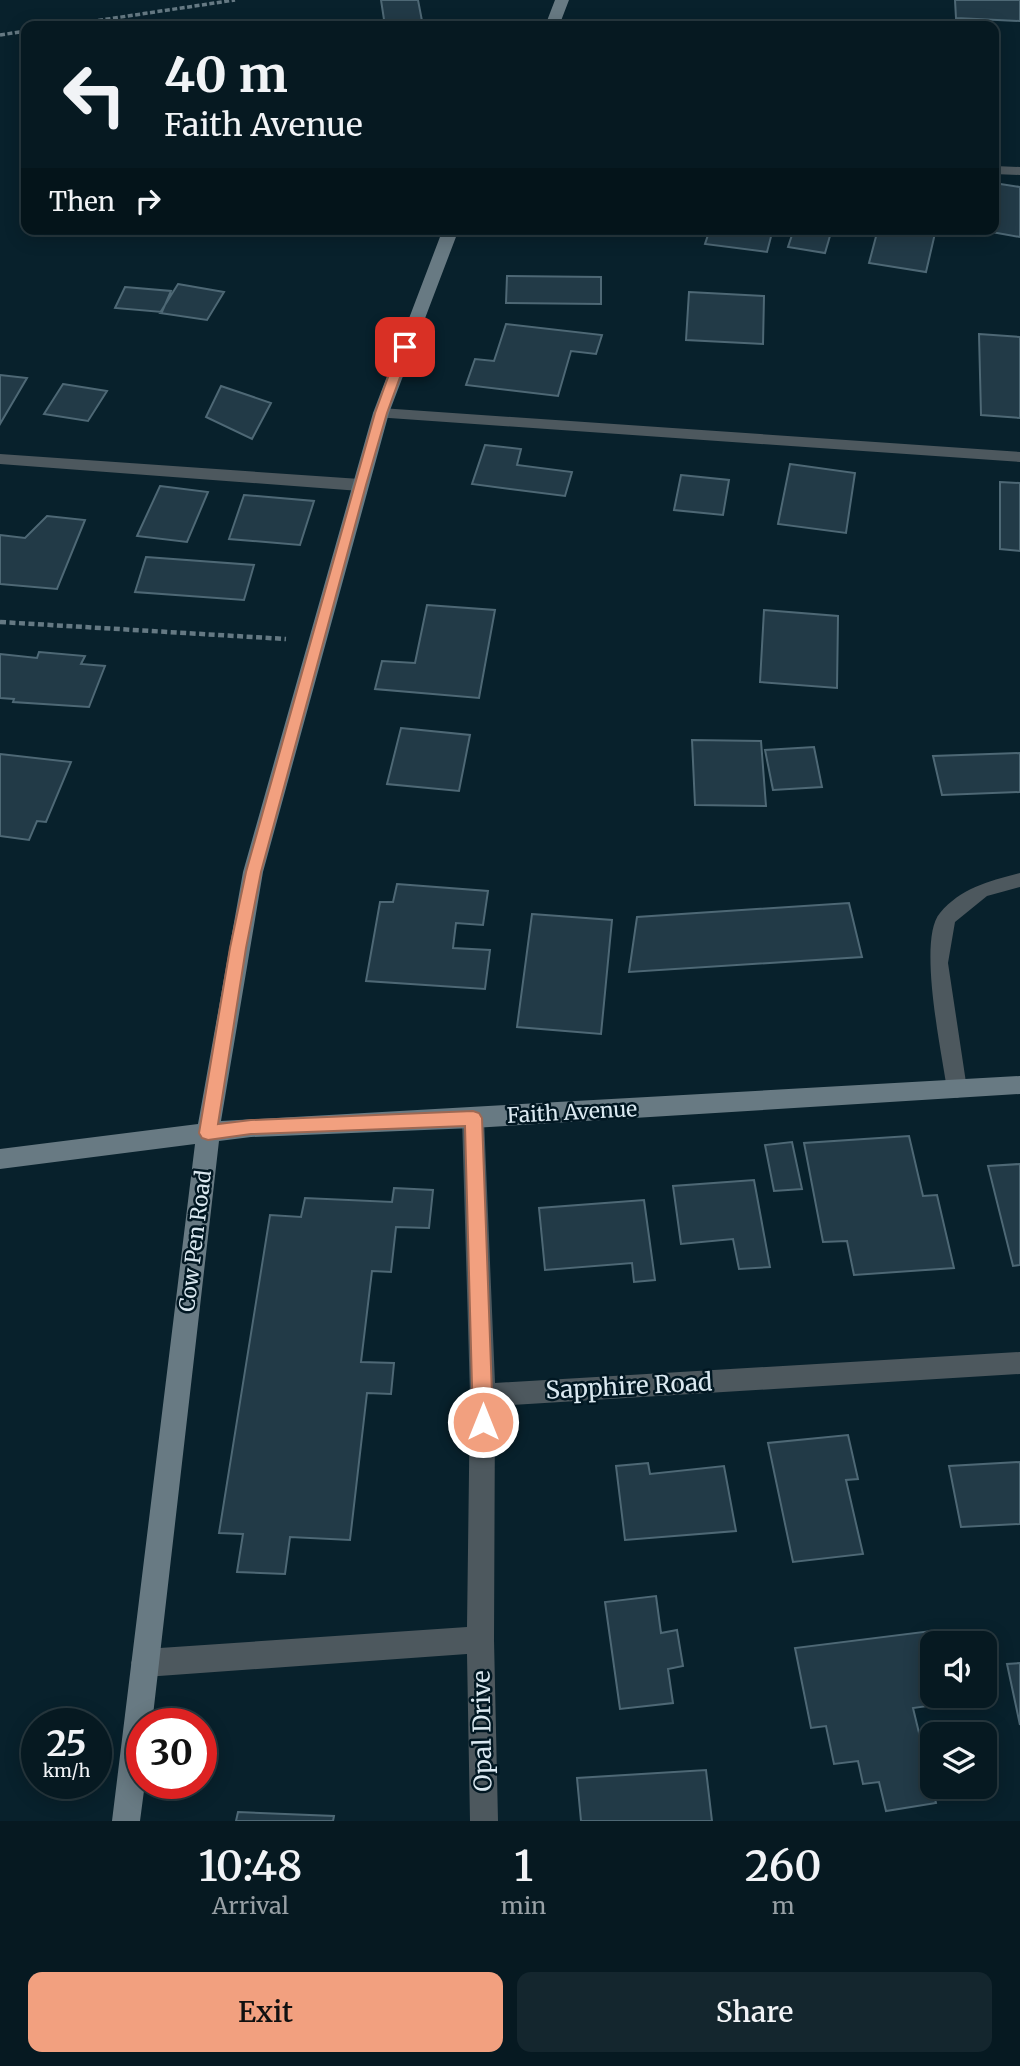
<!DOCTYPE html>
<html lang="en">
<head>
<meta charset="utf-8">
<style>
	:root { --surface:#061921; --page:#14262e; --text:#f1f3f6; --muted:#98a0a5; --line:#27383f; --accent:#f2a07f }
	body { margin:0; font-family:Merriweather,serif; background:var(--page); color:var(--text); height:100vh; display:flex; flex-direction:column; font-size:26px; white-space:nowrap }
	* { box-sizing:border-box; margin:0 }
	p { font-size:23px; color:var(--muted) }
	.icon { flex:none; width:38px; height:38px; fill:none; stroke:currentColor; stroke-width:2; stroke-linecap:round; stroke-linejoin:round }
	.map { position:relative; height:1821px; overflow:hidden }
	.side { display:flex; flex-direction:column; background:var(--surface); flex:1 }
	.side>* { flex:none }
	.guide { position:absolute; left:21px; top:21px; width:978px; height:214px; border-radius:14px; box-shadow:0 4px 18px #0003,0 0 0 2px var(--line); background:#061921; color:var(--text); overflow:hidden }
	.tools { position:absolute; left:920px; top:1631px; display:grid; gap:14px }
	.tools a { display:grid; place-items:center; width:77px; height:77px; border-radius:14px; background:var(--surface); box-shadow:0 4px 18px #0003,0 0 0 2px var(--line); font-size:35px }
	.speed { position:absolute; left:21px; top:1708px; display:flex; gap:14px; font-size:35px; font-weight:700; text-align:center }
	.speed>* { display:grid; place-content:center; width:91px; height:91px; border-radius:50%; background:var(--surface); box-shadow:0 4px 18px #0003,0 0 0 2px var(--line); line-height:1 }
	.speed small { font-size:18px; font-weight:400 }
	.speed .limit { border:10px solid #d22; background:#fff; color:#111 }
	.pin { position:absolute; display:grid; place-items:center; width:60px; height:60px; color:#fff; margin:-30px; border-radius:14px; box-shadow:0 4px 10px #0006 }
	.me { position:absolute; width:77px; margin:-38px; rotate:0deg; stroke-linejoin:round; filter:drop-shadow(0 0 5px #0008) }
	.turn { display:flex; align-items:center; gap:24px; height:147px; padding:0 28px; font-size:32px }
	.turn .icon { width:91px; height:91px; stroke-width:2.5 }
	.turn b { display:block; font-size:49px; line-height:60px }
	.then { display:flex; align-items:center; height:66px; padding:0 28px; background:#0003; gap:14px; font-size:26px }
	.eta { display:flex; justify-content:space-evenly; align-items:center; height:119px; text-align:center }
	.eta b { font-size:42px; font-weight:600; line-height:49px }
	.button { display:flex; gap:14px; margin-top:auto; padding:14px 28px }
	.button a { flex:1; height:80px; border-radius:14px; background:var(--accent); color:#111; font-size:28px; font-weight:600; line-height:80px; text-align:center }
	.button a+a { background:var(--page); color:var(--text) }
	.map>svg:first-child { display:block }
	.building { fill:#223a47; stroke:#4e6875; stroke-width:2 }
	.lines { fill:none; stroke-linecap:round; stroke-linejoin:round }
	.path-far1 { stroke:#657983; stroke-width:3.5; stroke-dasharray:5 2.5; stroke-linecap:butt }
	.path { stroke:#657983; stroke-width:4.5; stroke-dasharray:6 3.5; stroke-linecap:butt }
	.lane { fill:#4d585e; fill-rule:evenodd }
	.street { fill:#4d585e; fill-rule:evenodd }
	.secondary { fill:#687a83; fill-rule:evenodd }
	.route { fill:#f2a07f; stroke:#9d6853; stroke-width:2 }
	.labels { text-anchor:middle; dominant-baseline:central; stroke-width:5; stroke-linejoin:round; paint-order:stroke }
	.street-label { font-size:21px; fill:#dae8f0; stroke:#011722 }
	.near-street-label { font-size:24px; fill:#dae8f0; stroke:#011722 }
</style>
</head>
<body>
<div class="map">
<svg width="1020" height="1821" viewBox="0 0 1020 1821">
	<rect width="100%" height="100%" fill="#08212c"/>
	<path class="building" d="M381,0H418L423,26H385Z
		M955,0H1020V21L956,18Z
		M994,183L1020,187V237L975,229H994Z
		M710,229H773L767,252L705,244Z
		M794,229H832L825,253L788,247Z
		M878,229H936L926,272L869,263Z
		M507,276L601,277V304L506,303Z
		M178,284L224,292L207,320L160,313Z
		M125,287L171,291L162,312L115,308Z
		M689,292L764,296L763,344L686,340Z
		M506,324L602,335L596,354L571,351L558,396L466,385L475,359L494,361Z
		M979,334L1020,337V418L981,415Z
		M0,375L27,378L0,424Z
		M63,384L107,391L88,421L44,414Z
		M221,386L271,403L252,439L206,417Z
		M485,445L521,449L517,465L572,472L565,496L472,484Z
		M790,464L855,473L846,533L778,524Z
		M681,475L729,480L723,515L674,510Z
		M1000,482L1020,483V551L1000,549Z
		M160,486L208,492L187,542L137,536Z
		M244,495L314,501L300,545L229,539Z
		M47,516L85,520L57,589L0,584V535L25,538Z
		M146,557L254,565L244,600L135,592Z
		M427,605L495,610L479,698L375,689L382,661L415,663Z
		M764,610L838,616L837,688L760,682Z
		M39,652L85,656L81,664L105,666L89,707L13,702L14,699L0,698V654L37,658Z
		M401,728L470,735L459,791L387,784Z
		M692,740L761,741L766,806L695,805Z
		M814,747L822,787L773,790L765,750Z
		M1020,753V792L942,795L933,756Z
		M0,754L71,762L46,822L37,821L29,840L0,836Z
		M397,884L488,891L483,925L456,923L453,948L490,950L485,989L366,981L380,902H393Z
		M849,903L862,957L629,972L637,917Z
		M532,914L612,920L601,1034L517,1027Z
		M909,1136L923,1196L937,1195L954,1268L854,1275L847,1241L823,1242L804,1143Z
		M792,1142L802,1189L774,1191L765,1145Z
		M1020,1164V1265L1013,1266L988,1166Z
		M754,1180L770,1267L739,1269L733,1239L681,1244L673,1186Z
		M394,1188L433,1190L429,1228L396,1227L391,1272L372,1271L361,1362L394,1363L391,1394L367,1393L350,1540L290,1537L285,1574L237,1572L243,1534L219,1533L270,1215L301,1217L305,1198L392,1202Z
		M644,1200L655,1280L634,1282L632,1263L545,1270L539,1208Z
		M848,1435L858,1479L846,1480L863,1554L793,1562L768,1443Z
		M1020,1462V1524L961,1527L949,1466Z
		M648,1463L650,1474L724,1466L736,1531L625,1540L616,1466Z
		M656,1596L661,1633L677,1630L683,1666L668,1669L673,1703L620,1709L605,1602Z
		M931,1631L934,1643L933,1696H947L949,1703L913,1708L936,1803L886,1811L879,1782L863,1784L858,1761L834,1764L826,1726L811,1728L795,1648Z
		M1020,1663V1725L1007,1664Z
		M706,1770L712,1821H581L577,1778Z
		M238,1812L334,1816L333,1821H236Z"/>
	<g class="lines">
		<path class="path-far1" d="M61,26L235,0
			M0,35L26,31"/>
		<path class="path" d="M0,622L286,639"/>
		<path class="lane" d="M1020,873V887L987,896L955,922L948,963L967,1089L964,1095L957,1098L950,1095L947,1089C942,1054 917,939 940,913C961,888 989,881 1020,873Z"/>
		<path class="street" d="M994,166L1020,167V175L994,174Z
			M381,408L1020,452V462L375,417L373,413Z
			M0,454L360,479L369,485L360,491L0,464Z
			M473,1108L481,1111L484,1118L495,1383L1020,1352V1374L495,1406L494,1640L498,1821H470L467,1654L145,1677L135,1673L131,1663L135,1653L145,1649L467,1627L470,1395L462,1118L465,1111Z"/>
		<path class="secondary" d="M555,0H569L559,26H545Z
			M443,229H459L389,413L263,872L221,1121L1020,1076V1094L473,1128L251,1137L219,1141L152,1724H142V1783H145L140,1821H112L195,1144L0,1169V1149L198,1124L243,872L373,413Z"/>
	</g>
	<path class="route" d="M405,343L411,347L387,413L366,485L261,872L246,948L218,1124L251,1120L473,1111L479,1113L482,1118L493,1422L490,1428L483,1431L476,1428L473,1422L465,1126L251,1134L208,1140L202,1138L199,1133L230,948L246,872L375,413L399,347Z"/>
	<g class="labels">
		<g class="street-label">
			<text transform="translate(572 1112) rotate(-3)">Faith Avenue</text>
			<text transform="translate(195 1241) rotate(-83)">Cow Pen Road</text>
		</g>
		<g class="near-street-label">
			<text transform="translate(629 1386) rotate(-3)">Sapphire Road</text>
			<text transform="translate(482 1731) rotate(-91)">Opal Drive</text>
		</g>
	</g>
</svg>
<div class="tools">
<a><svg class="icon" aria-label="sound" viewBox="0 0 24 24"><path d="M4 9h4l5-4v14l-5-4H4zM17 9q2 3 0 6"/></svg></a>
<a><svg class="icon" aria-label="layers" viewBox="0 0 24 24"><path d="M12 4l9 5-9 5-9-5zM3 14l9 5 9-5"/></svg></a>
</div>
<div class="speed"><div>25<small>km/h</small></div><div class="limit">30</div></div>
<div class="pin" style="left:405px;top:347px;background:#d93025"><svg class="icon" aria-label="arrive" viewBox="0 0 24 24"><path d="M6 21V4h12l-3 4 3 4H6"/></svg></div>
<svg class="me" style="left:483px;top:1422px" viewBox="-20 -20 40 40"><circle r="17" fill="#f2a07f" stroke="#fff" stroke-width="3"/><path d="M0-11L8 9 0 5-8 9z" fill="#fff"/></svg>
<div class="guide">
<div class="turn"><svg class="icon" aria-label="left" viewBox="0 0 24 24"><path d="M17 20v-9H6M10 6l-5 5 5 5"/></svg><div><b>40 m</b>Faith Avenue</div></div>
<div class="then">Then<svg class="icon" aria-label="right" viewBox="0 0 24 24"><path d="M7 20v-9h11M14 6l5 5-5 5"/></svg></div>
</div>
</div>
<section class="side">
<div class="eta">
<div><b>10:48</b><p>Arrival</p></div>
<div><b>1</b><p>min</p></div>
<div><b>260</b><p>m</p></div>
</div>
<div class="button"><a>Exit</a><a>Share</a></div>
</section>
</body>
</html>
